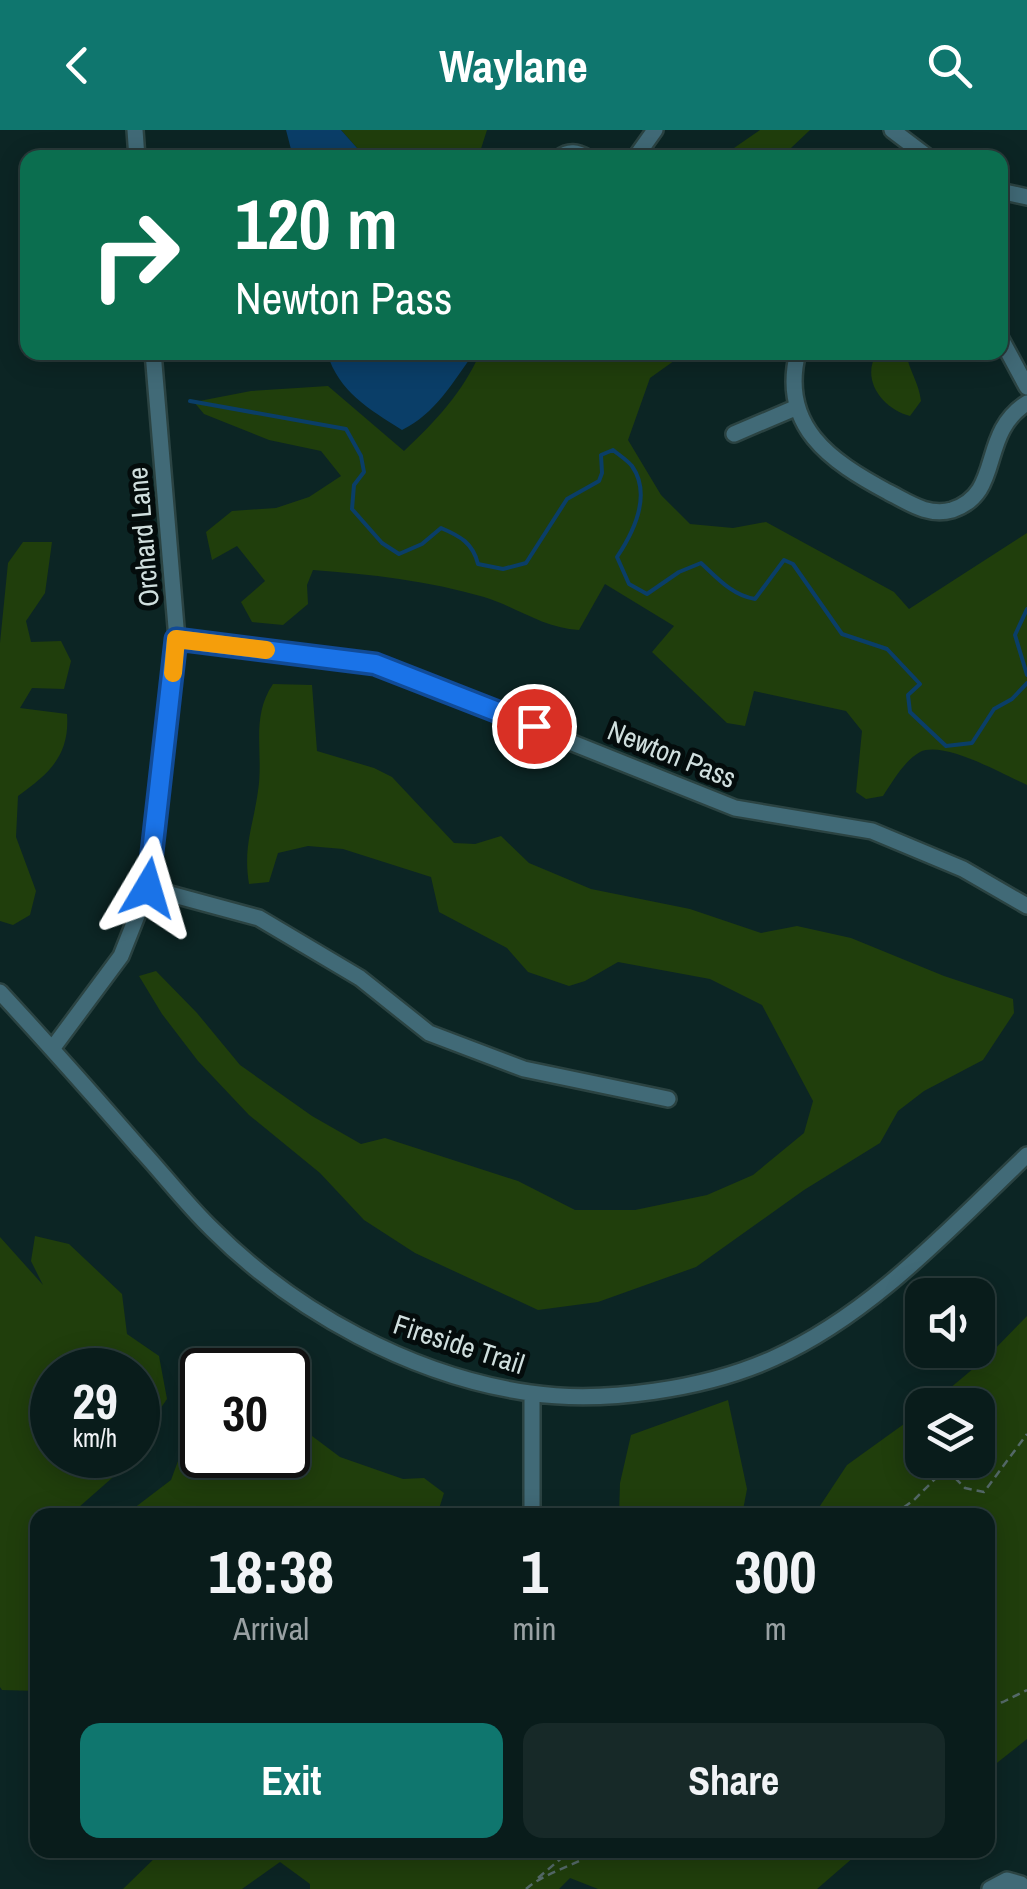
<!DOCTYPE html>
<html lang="en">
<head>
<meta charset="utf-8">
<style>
	:root { --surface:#091c1b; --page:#172928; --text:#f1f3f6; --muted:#99a1a3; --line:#293a3a; --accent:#0f766e }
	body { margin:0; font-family:"Archivo Narrow",sans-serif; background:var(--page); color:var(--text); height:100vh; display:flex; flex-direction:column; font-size:38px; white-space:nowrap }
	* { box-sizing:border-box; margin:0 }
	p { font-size:32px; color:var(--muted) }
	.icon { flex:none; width:55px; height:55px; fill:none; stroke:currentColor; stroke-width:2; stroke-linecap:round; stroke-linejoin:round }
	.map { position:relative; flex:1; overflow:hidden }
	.sheet { position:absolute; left:30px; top:1378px; width:965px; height:350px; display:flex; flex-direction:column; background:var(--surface); border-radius:20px; box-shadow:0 5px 25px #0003,0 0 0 2px var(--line) }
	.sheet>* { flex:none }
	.banner { position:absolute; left:20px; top:20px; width:988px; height:210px; border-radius:20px; box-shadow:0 5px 25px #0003,0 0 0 2px var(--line); background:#0b6e4f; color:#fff; overflow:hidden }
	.buttons { position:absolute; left:905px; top:1148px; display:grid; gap:20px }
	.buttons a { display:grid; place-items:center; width:90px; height:90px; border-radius:20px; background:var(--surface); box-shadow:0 5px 25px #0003,0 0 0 2px var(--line); font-size:50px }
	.speed { position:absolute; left:30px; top:1218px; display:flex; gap:20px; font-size:50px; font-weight:700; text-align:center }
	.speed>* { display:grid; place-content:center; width:130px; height:130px; border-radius:50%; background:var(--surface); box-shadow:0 5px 25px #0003,0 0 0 2px var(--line); line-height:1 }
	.speed small { font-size:25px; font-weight:400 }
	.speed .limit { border:5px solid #111; border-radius:15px; background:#fff; color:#111 }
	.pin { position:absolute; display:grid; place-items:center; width:85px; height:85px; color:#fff; margin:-42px; border:5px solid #fff; border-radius:50%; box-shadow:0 2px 10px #0007 }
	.me { position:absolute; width:110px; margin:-55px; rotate:7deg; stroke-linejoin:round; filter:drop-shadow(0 0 8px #0008) }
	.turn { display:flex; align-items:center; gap:35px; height:210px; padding:0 50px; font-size:45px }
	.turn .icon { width:130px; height:130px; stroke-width:2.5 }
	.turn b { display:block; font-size:70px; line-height:85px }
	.eta { display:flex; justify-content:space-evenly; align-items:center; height:170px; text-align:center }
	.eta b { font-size:60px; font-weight:700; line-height:70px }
	.action { display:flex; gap:20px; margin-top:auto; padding:20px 50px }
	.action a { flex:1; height:115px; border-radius:20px; background:var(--accent); color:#fff; font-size:40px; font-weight:700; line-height:115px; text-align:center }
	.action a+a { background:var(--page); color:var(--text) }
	header { display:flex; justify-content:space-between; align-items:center; height:130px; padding:0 50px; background:var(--accent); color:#fff; font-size:45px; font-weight:700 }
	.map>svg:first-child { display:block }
	.green { fill:#203e0c }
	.water { fill:#0a3e68 }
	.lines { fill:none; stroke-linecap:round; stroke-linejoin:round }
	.stream { stroke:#0a3e68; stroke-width:4 }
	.street-casing { stroke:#2b4342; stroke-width:20 }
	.path { stroke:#556a69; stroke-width:2.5; stroke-dasharray:8 5; stroke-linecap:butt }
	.street { stroke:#416a77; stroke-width:15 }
	.route-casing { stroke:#114b97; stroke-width:25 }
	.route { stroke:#1a73e8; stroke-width:18 }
	.slow { stroke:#f59e0b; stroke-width:18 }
	.labels { text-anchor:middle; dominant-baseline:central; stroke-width:10; stroke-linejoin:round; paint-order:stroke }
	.street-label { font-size:28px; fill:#d0dfde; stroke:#040c0c }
</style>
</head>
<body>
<header><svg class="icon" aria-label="back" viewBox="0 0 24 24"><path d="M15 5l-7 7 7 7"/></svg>Waylane<svg class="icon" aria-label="search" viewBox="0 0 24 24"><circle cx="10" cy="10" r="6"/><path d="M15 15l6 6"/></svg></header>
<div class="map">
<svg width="1027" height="1759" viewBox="0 0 1027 1759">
	<rect width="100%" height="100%" fill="#0c2524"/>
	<path class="green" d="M341,0H487L478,28L365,27Z
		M760,0H810L791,18L769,27H721Z
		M622,222L628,227L635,223H685L650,248L628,310L661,365L690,394L733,398L766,392L894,462L909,479L1027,403V655C1004,645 944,610 920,622C904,631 893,651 883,666L866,669L856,662L862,601L846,581L754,561L745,596L727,593L652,522L674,496L605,454L579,500C543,498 517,477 484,467C429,451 370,444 313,440L307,455L308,474L283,495L252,492L241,472L265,451L237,416L212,430L206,402L232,381L276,378L309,367L341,346L321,321L269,310L204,284L194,272L251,261L328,256L404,321C435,292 463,262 480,223Z
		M877,223H906C909,240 919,253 921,271L910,286C883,279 860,250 877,223Z
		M23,412H52L45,463L26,491L31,512L61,511L71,531L64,559L32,558L20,578L67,584C70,625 50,643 18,666L16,707L36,761L30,785L13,795L0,791V513L8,433Z
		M273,554L312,555L317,621L374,638L392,647L454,713L475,714L501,706L529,733L591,759L690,779L761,803L797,796L851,808L944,846L1013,869L1014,883L983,930L924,961L898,981L880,1013L804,1060L696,1137L598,1172L538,1180L415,1123L364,1090L320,1043L249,985L198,931L162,884L139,846L156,841L197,883L240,935L312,986L361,1014L385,1008L518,1051L575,1080H635L707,1065L753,1045L804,1003L813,971L762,875L710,849L618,832L585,851L569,856L528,842L507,818L439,782L431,747L343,719L308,716L278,723L269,752L249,754C243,716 253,697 258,661C264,623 250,588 273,554Z
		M35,1106L69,1114L122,1164L127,1204L159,1226L167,1269L138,1311V1240H52V1325H128L112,1348L70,1385H38L37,1561L2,1560L0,1557V1107L43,1155L31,1131Z
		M1027,1186V1609L988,1640V1385H814L847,1335L922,1281V1330H978V1275H930L987,1227Z
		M728,1270L747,1359L742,1385H619L620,1353L631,1305Z
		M202,1281V1325H288V1288L340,1327L403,1349L424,1348L444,1363L437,1385H125L171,1350L195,1285Z
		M163,1720H862L817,1759H598L570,1748L559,1759H310V1754L280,1732L242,1759H123Z"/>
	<path class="water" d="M286,0H341L365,27H293Z
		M327,223L474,222V223C453,252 435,284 402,300C369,279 339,262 327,223Z"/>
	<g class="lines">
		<path class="stream" d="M190,271L346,299L361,326L364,342L354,355L352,379L382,413L399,424L422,414L441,398C460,406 473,413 478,434L503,439L526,433L567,369L599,351L602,343L601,325L613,320C619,325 627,330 632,336C652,365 633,403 617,427L629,454L647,464L679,442L701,433C717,448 733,466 755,469L784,430L793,434L842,504L887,519L920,554L908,565L910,582L946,616L972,613L994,579L1012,569L1027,553
			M1027,479L1015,505L1027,545"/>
		<defs>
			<path id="street" d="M135,0L137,28
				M892,0L929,28
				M559,28C569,20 577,22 588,28
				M635,28L655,0
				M1000,61L1027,67
				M1000,207L1027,257
				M798,222C779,296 830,331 888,362C908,372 928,387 952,380C1004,363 978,304 1027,273
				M734,304L795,278
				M177,509L375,534L735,678L872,701L963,739L1027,776
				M148,758L259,788L360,848L429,903L524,939L668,969
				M0,862C48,914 95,967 141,1020C165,1046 187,1075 212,1099C295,1182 412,1246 530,1263C604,1274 706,1259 774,1228C872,1184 950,1098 1027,1025
				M52,919L121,826L148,758L177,509L153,222
				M532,1385V1264
				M990,1759L1007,1750L1021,1754L1026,1759"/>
		</defs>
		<use href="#street" class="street-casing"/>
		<path class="path" d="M893,1385L914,1370L938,1346L952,1345L965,1358L984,1362L1027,1304
			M988,1575L1003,1572L1027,1560
			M538,1748L571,1720
			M526,1759C548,1740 578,1736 597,1720"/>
		<use href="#street" class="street"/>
	</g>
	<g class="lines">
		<defs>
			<path id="route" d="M148,758L176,509L375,534L534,596"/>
		</defs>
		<use href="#route" class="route-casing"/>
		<use href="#route" class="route"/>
		<path class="slow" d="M173,543L176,509L266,520"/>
	</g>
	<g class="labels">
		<g class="street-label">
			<text transform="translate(143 407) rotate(-95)">Orchard Lane</text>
			<text transform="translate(672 624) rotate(22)">Newton Pass</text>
			<text transform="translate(459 1214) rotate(18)">Fireside Trail</text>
		</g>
	</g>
</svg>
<div class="buttons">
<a><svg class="icon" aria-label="sound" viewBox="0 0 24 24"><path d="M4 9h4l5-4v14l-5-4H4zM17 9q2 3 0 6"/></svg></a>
<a><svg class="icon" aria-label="layers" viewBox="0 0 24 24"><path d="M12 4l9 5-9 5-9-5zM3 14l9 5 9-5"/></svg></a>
</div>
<div class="speed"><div>29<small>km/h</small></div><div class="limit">30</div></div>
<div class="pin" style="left:534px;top:596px;background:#d93025"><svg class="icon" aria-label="arrive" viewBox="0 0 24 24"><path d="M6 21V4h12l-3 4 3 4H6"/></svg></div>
<svg class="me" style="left:148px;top:758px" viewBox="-20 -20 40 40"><path d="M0-17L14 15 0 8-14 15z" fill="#1a73e8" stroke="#fff" stroke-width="4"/></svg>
<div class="banner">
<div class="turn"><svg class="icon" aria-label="right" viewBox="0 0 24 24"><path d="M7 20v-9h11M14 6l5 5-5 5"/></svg><div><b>120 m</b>Newton Pass</div></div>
</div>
<section class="sheet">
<div class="eta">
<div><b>18:38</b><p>Arrival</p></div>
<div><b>1</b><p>min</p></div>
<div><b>300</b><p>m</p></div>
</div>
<div class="action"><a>Exit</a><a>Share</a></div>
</section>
</div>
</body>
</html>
